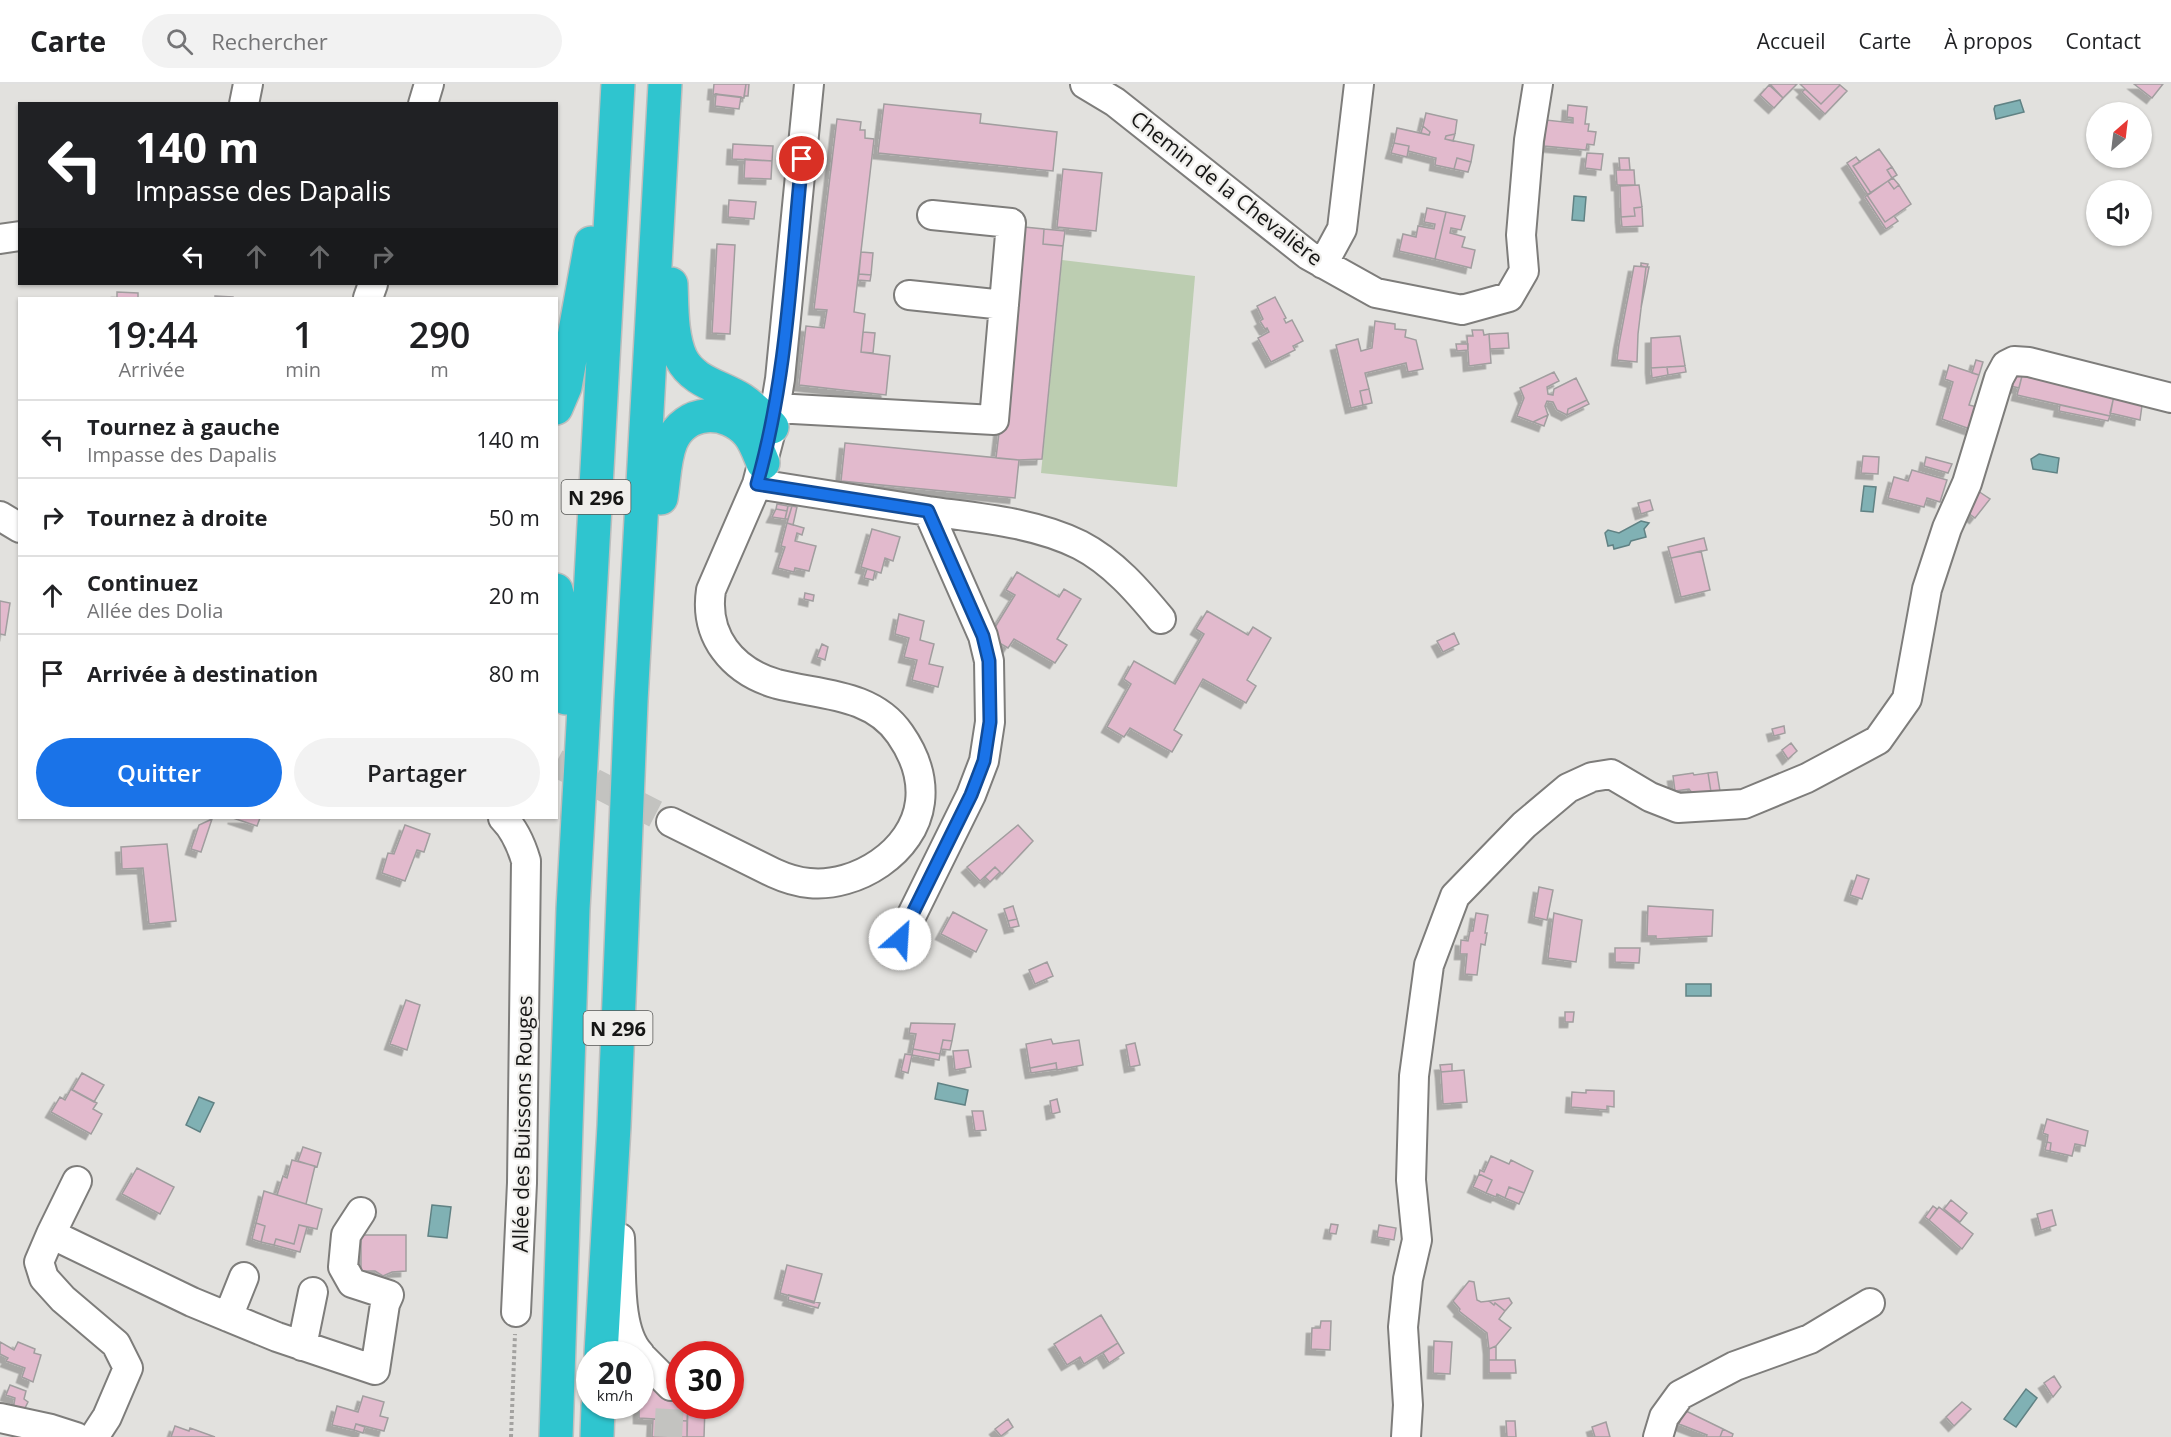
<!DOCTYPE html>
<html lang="fr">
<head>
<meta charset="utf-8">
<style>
	:root { --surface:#fff; --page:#f2f2f2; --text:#202124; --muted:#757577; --line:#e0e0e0; --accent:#1a73e8 }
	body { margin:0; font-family:"Open Sans",sans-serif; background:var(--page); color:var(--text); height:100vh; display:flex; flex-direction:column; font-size:22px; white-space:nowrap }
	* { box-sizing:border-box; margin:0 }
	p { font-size:20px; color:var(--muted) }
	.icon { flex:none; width:33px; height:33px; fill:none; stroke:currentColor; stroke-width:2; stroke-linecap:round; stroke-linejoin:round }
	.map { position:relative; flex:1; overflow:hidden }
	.side { position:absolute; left:18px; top:213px; width:540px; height:522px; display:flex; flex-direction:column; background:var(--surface); border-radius:0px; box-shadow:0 2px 4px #0004 }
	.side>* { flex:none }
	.guide { position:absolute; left:18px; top:18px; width:540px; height:183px; border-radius:0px; box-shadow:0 2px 4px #0004; background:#202124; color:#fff; overflow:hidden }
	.needle { width:39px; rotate:28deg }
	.controls { position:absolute; left:2086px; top:18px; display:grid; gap:12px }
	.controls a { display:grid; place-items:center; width:66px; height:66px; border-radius:50%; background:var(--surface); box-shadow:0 2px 4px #0004; font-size:30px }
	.speed { position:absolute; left:576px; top:1257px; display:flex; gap:12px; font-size:30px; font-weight:700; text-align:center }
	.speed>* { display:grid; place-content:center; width:78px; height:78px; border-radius:50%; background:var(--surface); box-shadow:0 2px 4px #0004; line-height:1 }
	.speed small { font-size:15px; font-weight:400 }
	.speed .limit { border:9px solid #d22; background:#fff; color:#111 }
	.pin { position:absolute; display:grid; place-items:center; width:51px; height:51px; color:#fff; margin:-26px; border:3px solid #fff; border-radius:50%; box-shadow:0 2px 6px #0007 }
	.me { position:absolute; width:66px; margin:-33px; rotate:26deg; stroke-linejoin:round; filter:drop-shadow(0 0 4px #0008) }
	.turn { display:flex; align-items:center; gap:21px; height:126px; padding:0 18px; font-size:27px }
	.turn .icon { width:78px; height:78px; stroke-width:2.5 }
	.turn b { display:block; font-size:42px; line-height:51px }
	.lanes { display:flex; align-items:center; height:57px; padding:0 18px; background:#0003; justify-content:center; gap:30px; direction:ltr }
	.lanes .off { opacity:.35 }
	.eta { display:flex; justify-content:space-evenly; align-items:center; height:102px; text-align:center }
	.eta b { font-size:36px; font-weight:600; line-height:42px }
	.primary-button { display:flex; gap:12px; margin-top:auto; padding:12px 18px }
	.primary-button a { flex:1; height:69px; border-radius:36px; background:var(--accent); color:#fff; font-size:24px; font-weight:600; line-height:69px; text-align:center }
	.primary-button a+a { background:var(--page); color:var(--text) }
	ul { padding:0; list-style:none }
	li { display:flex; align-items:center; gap:18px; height:78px; padding:0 18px; border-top:2px solid var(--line) }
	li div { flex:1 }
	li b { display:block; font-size:22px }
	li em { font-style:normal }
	header { display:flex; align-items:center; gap:36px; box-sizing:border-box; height:84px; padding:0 30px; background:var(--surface); border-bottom:2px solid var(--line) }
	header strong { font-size:28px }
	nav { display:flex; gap:33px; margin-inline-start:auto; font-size:21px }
	.search { width:420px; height:54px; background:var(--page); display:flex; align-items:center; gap:15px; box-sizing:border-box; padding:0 21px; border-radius:33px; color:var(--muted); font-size:22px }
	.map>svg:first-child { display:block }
	.green { fill:#bccdb1 }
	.water { fill:#80b1b4; stroke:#608284; stroke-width:1.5 }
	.building { fill:#e2bacd; stroke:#a19e9f; stroke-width:1.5; filter:url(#shadow) }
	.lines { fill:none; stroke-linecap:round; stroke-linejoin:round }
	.minor-tunnel { stroke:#c3c3c0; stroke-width:28; stroke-dasharray:28 14; stroke-linecap:butt }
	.minor-casing { stroke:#7e7d7b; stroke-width:32 }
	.highway-casing { stroke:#bebebd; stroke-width:36 }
	.path { stroke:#a3a2a0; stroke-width:4; stroke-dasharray:3 3; stroke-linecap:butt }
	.minor { stroke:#fff; stroke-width:28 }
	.highway { stroke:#2fc5cf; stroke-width:33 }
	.route-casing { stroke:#114b97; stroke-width:15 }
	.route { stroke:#1a73e8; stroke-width:10 }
	.labels { text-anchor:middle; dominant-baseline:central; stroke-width:4.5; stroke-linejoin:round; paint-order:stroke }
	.shield { fill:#efeeeb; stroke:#575755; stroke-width:1.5 }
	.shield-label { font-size:20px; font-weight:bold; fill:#161615 }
	.street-label { font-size:21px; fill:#161615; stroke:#efeeeb }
</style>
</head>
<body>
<header>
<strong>Carte</strong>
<div class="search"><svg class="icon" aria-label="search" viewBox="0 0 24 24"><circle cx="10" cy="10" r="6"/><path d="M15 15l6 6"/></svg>Rechercher</div>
<nav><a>Accueil</a><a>Carte</a><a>À propos</a><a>Contact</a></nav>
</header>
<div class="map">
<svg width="2171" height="1353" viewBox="0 0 2171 1353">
	<defs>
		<filter id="shadow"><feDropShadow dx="-5.5" dy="5.5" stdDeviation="0" flood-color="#0004"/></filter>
	</defs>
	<rect width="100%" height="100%" fill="#e2e1de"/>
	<path class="green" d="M1062,176L1195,192L1177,403L1041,389Z"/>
	<path class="water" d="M2020,16L2024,28L1996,35L1994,25L1995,22Z
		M1574,112L1586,113L1584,137L1572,136Z
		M2039,370L2059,374L2057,389L2033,385L2031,375Z
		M1864,402L1876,403L1873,428L1861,427Z
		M1641,437L1649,439L1644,445L1646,453L1631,457L1629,461L1614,465L1613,461L1608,462L1605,449L1608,446L1619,449Z
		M1686,900H1711V912H1686Z
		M938,999L968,1006L965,1021L935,1015Z
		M199,1013L214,1019L200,1048L186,1041Z
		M432,1121L451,1123L447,1154L428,1152Z
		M2026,1305L2037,1314L2016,1343L2004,1335Z"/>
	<path class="building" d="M714,0H746L744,14L713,10Z
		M746,0H749L748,12H744Z
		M1770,0H1797L1783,14Z
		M1800,0H1839L1840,1L1821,20Z
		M2134,0H2163L2152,14Z
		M1769,1L1783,14L1774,24L1760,11Z
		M1840,1L1847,7L1825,30L1802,8L1805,5L1821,20Z
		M716,10L741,13L739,25L715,22Z
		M884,20L981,30L980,39L1057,48L1053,87L878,69Z
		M1568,21L1587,23L1585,40H1589L1588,47L1596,48L1594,61L1587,60L1586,66L1544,62L1546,36L1573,39V34L1567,33Z
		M1426,29L1457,36L1455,50L1446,52L1445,55L1474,61L1471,78L1457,74L1454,85L1435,81L1436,74L1408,67L1409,62L1394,59L1397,44L1429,51L1430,48L1423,42Z
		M837,35L861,38L860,46H865V54L874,55L854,228L865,230L861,268L890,272L886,311L799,301L806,242L824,244L827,226L814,225Z
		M1423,42L1430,48L1429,51L1421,49Z
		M1455,50L1453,57L1445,55L1446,52Z
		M1394,59L1409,62L1407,73L1391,69Z
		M733,60L773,62L772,77L732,75Z
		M1879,65L1892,83L1887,86L1892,94L1871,109L1853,82Z
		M1587,69L1603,70L1601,86L1585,84Z
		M1856,73L1860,78L1853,82L1871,109L1868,111L1847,79Z
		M1457,74L1471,78L1468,88L1454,85Z
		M1619,74H1629L1630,86H1620Z
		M745,75L772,77L771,95L744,94Z
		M1892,83L1897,91L1892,94L1887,86Z
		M1063,85L1102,89L1096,147L1057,143Z
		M1616,86H1634L1635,101H1617Z
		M1893,94L1899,101L1894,105L1888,97Z
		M1888,97L1894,105L1899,101L1911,120L1885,138L1867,111Z
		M1639,101L1642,123L1634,124L1635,132L1621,133L1620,102Z
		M1867,111L1885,138L1894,132L1898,137L1886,145L1865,113Z
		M729,116L756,118L754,135L728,133Z
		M1642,123L1643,142L1622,143L1621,133L1635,132L1634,124Z
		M1427,124L1446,128L1435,175L1399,167L1403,150L1416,153L1418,142L1434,145L1435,140L1424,138Z
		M1446,128L1465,132L1461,146L1451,144L1450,149L1465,153L1462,163L1475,166L1471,184L1435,175Z
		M1024,143L1044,145L1043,160L1063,162L1042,375L1019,376L996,374Z
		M1044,145L1065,147L1063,162L1043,160Z
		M717,160L735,161L730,250L712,249Z
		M861,168L873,169L871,191L859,190Z
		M1641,179L1648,180L1647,183H1649L1641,224L1646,183L1641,182Z
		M1634,182L1646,183L1638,250L1637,278L1617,276L1619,260Z
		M859,190L871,191L870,197L858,196Z
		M117,208L138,209V214H117Z
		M215,212L233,213V214H215Z
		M1275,213L1286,234L1284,235L1286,239L1292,236L1303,257L1293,262L1295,266L1271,278L1258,254L1269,248L1267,244L1265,245L1260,237L1263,235L1257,222Z
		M1375,237L1395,240V245L1406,246L1405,253L1416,256L1423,285L1408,288L1406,279L1365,289L1369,305L1360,307L1363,321L1351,324L1336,261L1358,255L1361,267L1372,264Z
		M1472,246H1483L1484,251L1489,250L1491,279L1469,282L1467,252H1473Z
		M863,248L875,249L873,269L861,268Z
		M1508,249L1509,264L1490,265L1489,250Z
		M1680,252L1685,282L1651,284V254Z
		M1456,260H1468V266L1457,267Z
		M1976,276L1983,278L1979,291L1972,289Z
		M1949,281L1979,291L1969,321L1977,323L1970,345L1942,335L1953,298L1945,295Z
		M1685,282L1686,288L1668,291L1667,283Z
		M1667,283L1668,291L1652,294L1651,284Z
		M1554,288L1559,297L1547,303L1548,310L1553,311L1554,305L1576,294L1587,316L1568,325L1567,331L1557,326L1553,318L1547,317L1545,322L1548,331L1533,338L1517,332L1524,314L1520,304Z
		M2015,290L2022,292L2019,304L2011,302Z
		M2022,292L2114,311L2110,332L2017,311Z
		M1369,305L1372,319L1363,321L1360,307Z
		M2115,308L2143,314L2140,336L2110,329Z
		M1587,316L1589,320L1567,331L1568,325Z
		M2060,321L2110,332L2108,337L2059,327Z
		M1548,331L1544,342L1533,338Z
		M845,359L1019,376L1015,414L841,397Z
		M1863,372L1879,373L1878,390L1861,389Z
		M1926,373L1952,380L1948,389L1924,382Z
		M1912,386L1947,396L1940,418L1927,414L1924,423L1888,414L1894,393L1908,397Z
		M1978,407L1990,415L1975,434L1964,426Z
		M1650,416L1653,426L1641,430L1638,419Z
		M777,420L788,422L787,427L776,425Z
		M788,422H792L788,435H785Z
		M792,422L797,423L793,441L787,439Z
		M776,425L787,427L785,435L772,433Z
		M787,439L804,444L802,451L797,449L795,457L816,462L809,487L795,484L794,488L778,484L785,463L781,462Z
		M872,445L900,453L893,477L885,474L881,489L861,483Z
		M1704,454L1707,466L1671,474L1668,463Z
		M1701,467L1710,506L1681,513L1671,474Z
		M867,485L875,487L873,496L864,494Z
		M1017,488L1059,513L1064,505L1081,515L1057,555L1067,561L1055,579L1014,555L1008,564L989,553L1015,511L1006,506Z
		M805,509L814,511L813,517L804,515Z
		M0,517L10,519L5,551L0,550Z
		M1207,527L1248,551L1253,543L1271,554L1247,596L1256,602L1246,619L1203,595L1174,646L1182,651L1172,668L1130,644L1124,653L1107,643L1131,600L1124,595L1134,577L1175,600L1204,550L1196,545Z
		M899,530L924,537L920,556L934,560L929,580L943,583L938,603L912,596L917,576L904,573L909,554L895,550Z
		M1454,549L1459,560L1443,568L1437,557Z
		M822,560L828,563L825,576L817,573Z
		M1784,642L1785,649L1774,652L1772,645Z
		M1791,659L1797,667L1788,675L1782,666Z
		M1717,688L1720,707L1711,708L1708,689Z
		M1693,689L1694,691L1708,689L1711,708L1693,710L1689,705L1675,707L1673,692Z
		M233,734H260L257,742Z
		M212,735L201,768L191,765L199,741Z
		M405,741L430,750L424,768L417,766L405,797L382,789L388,769L394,770Z
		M1018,741L1033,757L1002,790L995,783L980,797L967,783Z
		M167,760L176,837L149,840L143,784L122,785L121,763Z
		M995,783L1000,788L990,798L985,793Z
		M1857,791L1869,795L1862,815L1850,811Z
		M1539,803L1553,806L1547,836L1534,833Z
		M1013,822L1017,835L1008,837L1004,825Z
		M1648,822L1713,826L1712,852L1656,855V852H1647Z
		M953,828L987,846L976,868L941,850Z
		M1476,829L1488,831L1485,849H1487L1485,861L1481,860L1477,891L1465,890L1467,870H1460L1461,856L1468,857L1470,847H1473Z
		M1554,829L1582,836L1576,878L1548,874Z
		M1017,835L1019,842L1010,844L1008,837Z
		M1615,864H1640L1639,879L1615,878Z
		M1047,878L1053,892L1035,900L1029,886Z
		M406,916L420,921L407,966L390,960Z
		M1565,928H1574L1573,938H1565Z
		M911,939L955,940L952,957L943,956L940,970L913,965L916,950L909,949Z
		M1051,955L1053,960L1079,956L1083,981L1057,986L1056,979L1030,984L1026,960Z
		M943,956L952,957L950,966L941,965Z
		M1135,959L1140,981L1130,983L1126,961Z
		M913,965L940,970L939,976L912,971Z
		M968,966L971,983L955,986L953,967Z
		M905,970L912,971L908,989L901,987Z
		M1056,979L1057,985L1031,989L1030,984Z
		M1452,980V987L1441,988L1440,981Z
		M1464,986L1467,1018L1443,1020L1441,988Z
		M82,989L104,1001L94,1018L72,1006Z
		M71,1005L97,1019L93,1025L102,1030L91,1050L51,1028L60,1013L65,1016Z
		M1586,1006L1614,1007V1023L1607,1022V1026L1571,1023L1572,1008L1586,1009Z
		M1057,1015L1060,1028L1052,1030L1050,1017Z
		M972,1027H983L986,1046L975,1047Z
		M2047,1035L2088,1047L2085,1062L2075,1060L2072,1072L2050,1067L2051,1059L2047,1058L2048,1051L2043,1049Z
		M2047,1058L2051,1059L2050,1067L2045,1066Z
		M303,1063L321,1069L317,1083L298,1077Z
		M1491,1072L1509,1080L1511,1076L1533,1087L1524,1109L1509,1103L1505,1114L1497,1110L1496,1113L1486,1109L1492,1096L1479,1090L1480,1086L1484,1088Z
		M292,1076L315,1082L306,1120L277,1111L283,1092L287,1094Z
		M137,1084L174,1103L160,1130L122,1110Z
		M1479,1090L1492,1096L1486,1109L1473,1103Z
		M1509,1103L1524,1109L1519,1120L1505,1114Z
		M264,1107L322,1125L317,1145L299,1141L294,1160L276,1155L274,1161L261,1158L265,1142L256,1139Z
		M1951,1116L1967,1129L1960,1138L1944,1125Z
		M1933,1122L1937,1125L1929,1136L1925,1133Z
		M1939,1123L1973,1150L1962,1165L1929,1136Z
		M2052,1126L2056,1141L2041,1146L2037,1130Z
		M256,1139L265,1142L261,1158L252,1155Z
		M1331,1140L1338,1141L1336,1150L1329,1149Z
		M299,1141L307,1143L300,1168L274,1161L276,1155L294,1160Z
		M1379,1141L1396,1144L1394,1156L1377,1153Z
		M361,1151H406V1187L392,1188L383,1192L375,1187H361Z
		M787,1181L822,1190L814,1219L780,1209Z
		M1469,1197L1474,1198L1477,1216L1481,1218L1489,1217L1494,1221L1495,1219L1505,1227L1499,1235L1511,1244L1496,1262L1489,1265L1487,1249L1459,1227L1460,1225L1453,1217Z
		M789,1211L820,1219L818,1224L788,1216Z
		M1509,1214L1512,1219L1505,1227L1495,1219L1494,1221L1489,1217Z
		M1101,1231L1118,1259L1084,1280L1080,1273L1067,1281L1054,1260Z
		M1321,1237H1331L1330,1266L1311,1265L1312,1244H1320Z
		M1434,1257L1452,1258L1450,1290L1433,1289Z
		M0,1258L14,1266L18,1258L35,1265L34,1269L41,1271L33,1298L22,1293L25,1284L6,1277L8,1274L0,1270Z
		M1118,1259L1124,1269L1109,1279L1103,1269Z
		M1496,1262V1276H1489V1265Z
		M1489,1276H1515L1516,1289H1489Z
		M2054,1292L2061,1303L2053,1313L2044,1299Z
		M10,1301L26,1307L24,1315L28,1318L24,1326L11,1320H14L15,1314L6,1311Z
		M647,1301L680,1303V1322H688L687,1337L639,1334V1326Z
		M363,1312L384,1318L380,1332L388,1334L384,1347L356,1340L354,1346L332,1341L337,1322L358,1328Z
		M1962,1318L1971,1325L1954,1342L1946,1333Z
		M688,1322H705L704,1353H687Z
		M1684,1326L1723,1345L1720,1353H1706L1707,1351L1679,1340Z
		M653,1335L687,1337V1353H652Z
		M1008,1335L1013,1343L1001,1352L995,1345Z
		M1506,1337H1515L1516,1353H1507Z
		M1606,1338L1610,1353H1595L1592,1343Z
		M356,1340L365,1343L363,1349L354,1346Z
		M175,1342L189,1347L190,1344L215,1353H171Z
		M1723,1345L1733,1350L1732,1353H1720Z"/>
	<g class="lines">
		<path class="minor-tunnel" d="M556,679L671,738
			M668,1353L671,1302"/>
		<defs>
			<path id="minor" d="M1085,0L1115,18L1308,171L1376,209L1462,226L1509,213L1524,187L1521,151L1529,56L1538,0
				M244,20L248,0
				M423,20L429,0
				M0,155L20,152
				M1323,180L1342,145L1359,0
				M909,211L1004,221
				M368,214L373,200
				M775,324L994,336L1011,139L932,131
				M757,400L928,427L983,552L989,577L990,638L984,677L971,711L900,855
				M928,427C978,434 1034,438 1080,461C1113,478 1138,507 1161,535
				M0,432L20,444
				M503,734C515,746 521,760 526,777L522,1099L516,1228
				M671,738L774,789C785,794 797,798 809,799C856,804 914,768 920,718C923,693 914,670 900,650C872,609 819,611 777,600C732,587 704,552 711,506L757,400L772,343L780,295L809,0
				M51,1150L77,1097
				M620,1154C622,1188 617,1246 640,1270
				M228,1233L244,1193
				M302,1262L313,1208
				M640,1271L671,1302
				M0,1334L51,1345L76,1353
				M94,1353L107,1333L128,1284L116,1260L63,1215L44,1194L39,1178L51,1150L192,1218L277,1253L375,1286L385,1220L389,1211L352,1199L343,1183L346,1151L361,1128
				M1406,1353L1408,1321L1403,1243L1408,1195L1417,1156L1411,1096L1414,992L1429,881L1455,812L1524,741L1568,704L1592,693L1611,690L1650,713L1678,724L1744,720L1807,694L1878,656L1907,615L1927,505L1947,444L1967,399L1999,294L2006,281L2014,277L2029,278L2171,314
				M1658,1353L1664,1333L1680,1311L1735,1282L1810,1255L1870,1219"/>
			<path id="highway" d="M671,200C672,223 671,252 681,274C693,298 720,302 741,315C753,323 762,332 772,343
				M556,324L565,303L591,159
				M661,414C664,396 664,375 671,358C685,325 726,324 748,349C755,357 759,369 763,379
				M556,506L562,529L566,614
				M601,1270L614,1042L631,617L665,0
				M556,1353L573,825L618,0
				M597,1353L598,1322"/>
		</defs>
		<use href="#minor" class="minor-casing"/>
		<use href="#highway" class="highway-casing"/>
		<path class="path" d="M511,1353L515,1250"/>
		<use href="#minor" class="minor"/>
		<use href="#highway" class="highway"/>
	</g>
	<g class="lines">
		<defs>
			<path id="route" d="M802,75C791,184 787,295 757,400L928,427L983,552L989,577L990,638L984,677L971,711L900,855"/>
		</defs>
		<use href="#route" class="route-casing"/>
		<use href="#route" class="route"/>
	</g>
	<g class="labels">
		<g class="shield">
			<rect x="561.5" y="396" width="69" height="34" rx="4.5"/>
			<rect x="583.5" y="927" width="69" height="34" rx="4.5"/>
		</g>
		<g class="shield-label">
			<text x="596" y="413">N 296</text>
			<text x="618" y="944">N 296</text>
		</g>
		<g class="street-label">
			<text transform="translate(1227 104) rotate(38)">Chemin de la Chevalière</text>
			<text transform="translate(522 1040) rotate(-89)">Allée des Buissons Rouges</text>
		</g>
	</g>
</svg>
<div class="controls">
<a><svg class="needle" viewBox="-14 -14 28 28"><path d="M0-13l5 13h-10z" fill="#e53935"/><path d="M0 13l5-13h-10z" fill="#757577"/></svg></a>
<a><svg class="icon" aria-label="sound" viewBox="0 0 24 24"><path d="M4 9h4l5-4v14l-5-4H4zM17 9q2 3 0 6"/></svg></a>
</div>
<div class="speed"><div>20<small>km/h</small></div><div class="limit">30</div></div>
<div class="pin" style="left:802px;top:75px;background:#d93025"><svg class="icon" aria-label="arrive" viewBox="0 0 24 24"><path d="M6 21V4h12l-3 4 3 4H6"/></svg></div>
<svg class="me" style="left:900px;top:855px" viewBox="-20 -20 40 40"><circle r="19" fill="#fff"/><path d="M0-13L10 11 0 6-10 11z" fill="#1a73e8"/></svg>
<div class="guide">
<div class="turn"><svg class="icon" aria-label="left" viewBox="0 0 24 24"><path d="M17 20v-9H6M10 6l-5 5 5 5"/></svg><div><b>140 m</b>Impasse des Dapalis</div></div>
<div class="lanes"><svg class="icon" aria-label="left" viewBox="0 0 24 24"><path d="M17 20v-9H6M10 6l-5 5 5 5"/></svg><svg class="icon off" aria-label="ahead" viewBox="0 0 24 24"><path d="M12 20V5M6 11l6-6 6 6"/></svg><svg class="icon off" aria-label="ahead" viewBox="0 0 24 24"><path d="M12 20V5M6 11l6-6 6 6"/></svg><svg class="icon off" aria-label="right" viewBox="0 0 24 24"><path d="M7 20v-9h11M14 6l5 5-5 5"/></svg></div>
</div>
<section class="side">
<div class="eta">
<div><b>19:44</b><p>Arrivée</p></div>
<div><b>1</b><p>min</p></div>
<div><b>290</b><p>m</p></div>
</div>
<ul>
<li><svg class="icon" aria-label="left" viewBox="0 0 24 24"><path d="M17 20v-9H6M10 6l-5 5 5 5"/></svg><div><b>Tournez à gauche</b><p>Impasse des Dapalis</p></div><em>140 m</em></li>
<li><svg class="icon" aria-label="right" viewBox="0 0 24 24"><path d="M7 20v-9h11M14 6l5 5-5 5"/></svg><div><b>Tournez à droite</b></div><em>50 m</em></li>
<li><svg class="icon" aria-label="ahead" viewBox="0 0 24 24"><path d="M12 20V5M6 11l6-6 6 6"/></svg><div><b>Continuez</b><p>Allée des Dolia</p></div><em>20 m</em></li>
<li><svg class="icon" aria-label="arrive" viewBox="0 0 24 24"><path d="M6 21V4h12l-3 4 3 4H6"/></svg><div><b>Arrivée à destination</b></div><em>80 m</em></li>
</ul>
<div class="primary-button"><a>Quitter</a><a>Partager</a></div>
</section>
</div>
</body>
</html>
